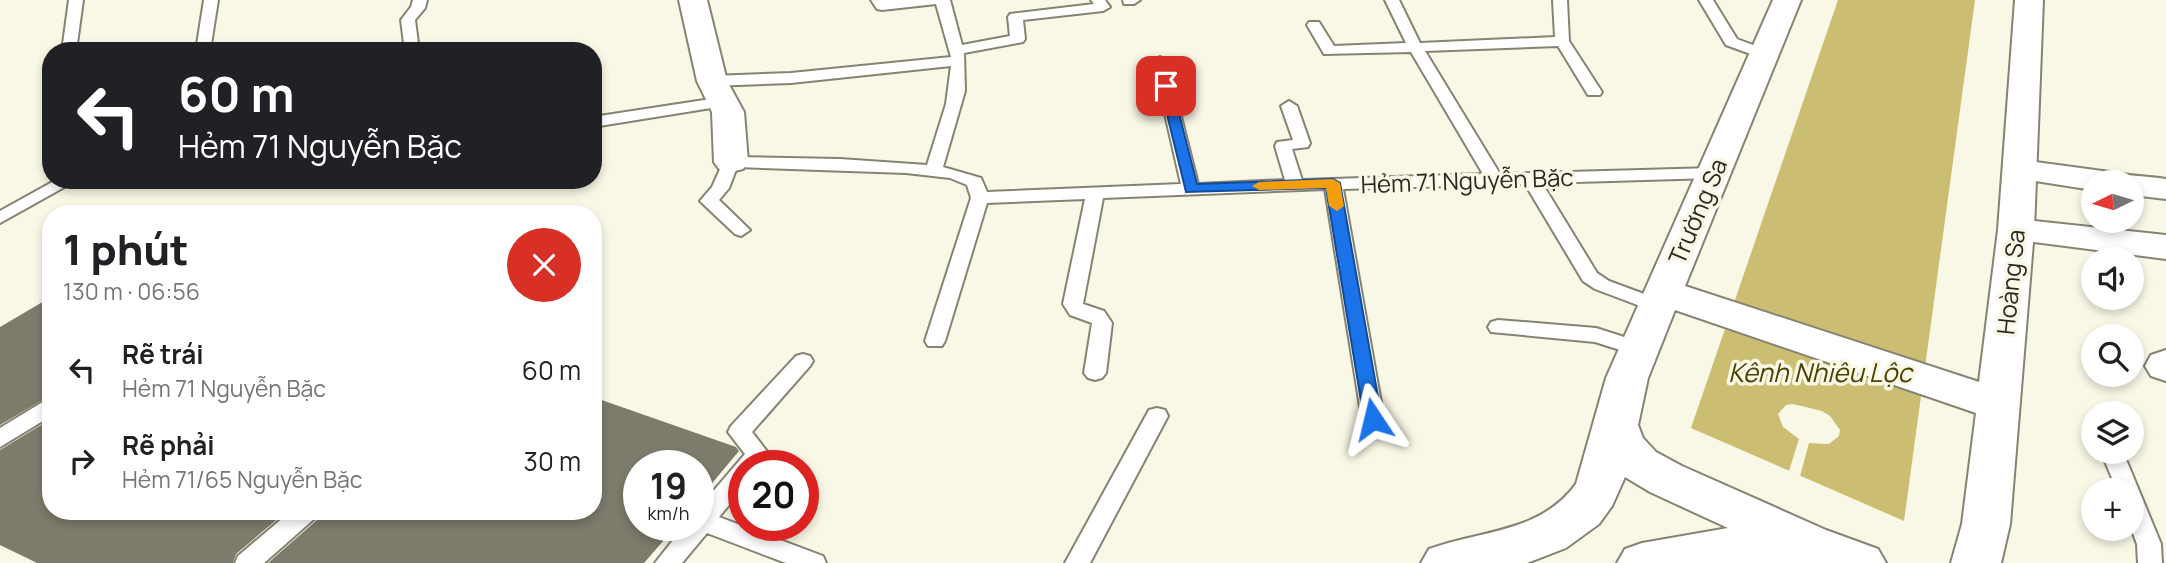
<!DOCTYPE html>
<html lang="vi">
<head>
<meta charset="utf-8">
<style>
	:root { --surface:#fff; --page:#f2f2f2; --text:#202124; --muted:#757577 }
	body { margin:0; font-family:Manrope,sans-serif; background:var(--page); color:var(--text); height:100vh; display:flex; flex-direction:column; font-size:26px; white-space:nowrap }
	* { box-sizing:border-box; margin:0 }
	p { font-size:23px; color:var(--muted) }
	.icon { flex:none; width:38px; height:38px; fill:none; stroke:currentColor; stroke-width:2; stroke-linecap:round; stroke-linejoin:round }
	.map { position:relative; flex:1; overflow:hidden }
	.details { position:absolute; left:42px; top:205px; width:560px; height:315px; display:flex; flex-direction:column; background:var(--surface); border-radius:28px; box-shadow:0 4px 10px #0003 }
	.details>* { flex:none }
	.top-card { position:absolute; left:42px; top:42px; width:560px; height:147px; border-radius:28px; box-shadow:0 4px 10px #0003; background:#202124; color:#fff; overflow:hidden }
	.needle { width:46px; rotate:265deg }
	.tools { position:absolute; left:2081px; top:170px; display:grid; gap:14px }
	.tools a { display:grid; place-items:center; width:63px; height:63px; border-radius:50%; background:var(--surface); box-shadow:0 4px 10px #0003; font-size:35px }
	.speed { position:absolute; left:623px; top:450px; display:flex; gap:14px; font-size:35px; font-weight:700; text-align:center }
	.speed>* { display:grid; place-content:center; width:91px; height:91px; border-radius:50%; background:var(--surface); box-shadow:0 4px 10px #0003; line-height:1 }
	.speed small { font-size:18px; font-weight:400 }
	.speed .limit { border:10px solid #d22; background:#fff; color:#111 }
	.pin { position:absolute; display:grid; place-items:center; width:60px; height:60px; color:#fff; margin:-30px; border-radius:14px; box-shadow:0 4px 10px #0006 }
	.me { position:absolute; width:77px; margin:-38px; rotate:350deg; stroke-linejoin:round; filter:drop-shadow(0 0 5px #0008) }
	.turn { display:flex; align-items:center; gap:24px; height:147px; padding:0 21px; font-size:32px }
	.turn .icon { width:91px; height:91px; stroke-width:2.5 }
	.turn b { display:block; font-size:49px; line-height:60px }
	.round { display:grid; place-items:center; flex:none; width:74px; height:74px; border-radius:37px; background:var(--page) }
	.head { display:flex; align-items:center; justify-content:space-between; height:119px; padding:0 21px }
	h1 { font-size:42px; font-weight:800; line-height:52px }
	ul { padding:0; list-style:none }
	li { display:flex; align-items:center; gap:21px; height:91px; padding:0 21px }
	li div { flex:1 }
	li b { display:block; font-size:26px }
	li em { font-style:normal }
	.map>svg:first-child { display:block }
	.water { fill:#cbbe72 }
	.pier { fill:#f9f7e5 }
	.building { fill:#7d7b6b }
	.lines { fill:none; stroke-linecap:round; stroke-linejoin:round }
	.lane-casing { stroke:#868373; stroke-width:4 }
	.street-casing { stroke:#868373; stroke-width:4 }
	.secondary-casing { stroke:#868373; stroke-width:4 }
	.lane { fill:#fff; fill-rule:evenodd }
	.street { fill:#fff; fill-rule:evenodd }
	.secondary { fill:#fff; fill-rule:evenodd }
	.route { fill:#1a73e8; stroke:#114b97; stroke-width:2 }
	.slow { fill:#f59e0b }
	.labels { text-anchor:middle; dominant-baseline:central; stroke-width:7; stroke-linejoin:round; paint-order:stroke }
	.street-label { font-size:24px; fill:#2a2822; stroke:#f9f7e5 }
	.water-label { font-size:26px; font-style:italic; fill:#4b4102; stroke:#f9f7e5 }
</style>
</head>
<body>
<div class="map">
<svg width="2166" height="563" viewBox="0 0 2166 563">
	<rect width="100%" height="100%" fill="#f9f7e5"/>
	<path class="water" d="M1838,0H1975L1904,521L1691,428Z"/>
	<path class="pier" d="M1793,404L1822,411L1830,416L1840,430L1839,436L1829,444L1809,443L1800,476L1789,471L1799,439L1783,427L1778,414L1786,405Z"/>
	<path class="building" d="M51,297V395L0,425V327Z
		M593,397L736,447L739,451L698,500V466H639V525H677L644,563H268L317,520L322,511H593Z
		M51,419V511H287L236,554L233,563H37L0,545V450Z"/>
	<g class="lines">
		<defs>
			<path id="lane" d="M69,0H83L76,51H62Z
				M204,0H218L210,51H196Z
				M413,0H427L425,8L415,20L419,51H405L401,20L411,7Z
				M871,0H950L962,45L1010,36L1008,17L1010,14L1094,4L1091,0H1105L1110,7L1103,11L1023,20L1025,39L1023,42L964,53L965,91L943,167L981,178L987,192L1181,184L1153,61L1160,57L1167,61L1198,184L1285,180L1275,146L1277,142L1293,140L1281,106L1289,101L1297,106L1310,143L1308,147L1292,149L1302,180L1483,174L1411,52L1324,54L1307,25L1309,22H1319L1334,46L1406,43L1385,0H1399L1420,43L1555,37L1553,0H1567L1569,41L1602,92L1600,95H1588L1558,46L1425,51L1500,174L1713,168L1722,173L1713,178L1542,183L1597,273L1609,281L1663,301L1666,306L1663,311L1656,312L1595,289L1583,281L1525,184L1343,189L1384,419L1381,425L1373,427L1365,425L1362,419L1325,189L1103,198L1083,304L1104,311L1112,323L1106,373L1102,378L1095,380L1088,378L1084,373L1092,323L1070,315L1063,304L1085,199L987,203L945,341L942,346H928L925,341L971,198L967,185L950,178L906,173L737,167L729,188L719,200L750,230L741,236L735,234L700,201L712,187L725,158L731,157L840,159L927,165L946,104L951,66L791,83L712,86L704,81L712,76L791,73L951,57L936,4L882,10L877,9Z
				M1123,0H1140L1134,4H1124Z
				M1699,0H1713L1737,39L1769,51L1771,54L1769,57H1759L1726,45Z
				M724,97L732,102L730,105L593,127V117Z
				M56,180H77L0,223V211Z
				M1498,320L1596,328L1646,344L1649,349L1646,354L1639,356L1595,342L1491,332L1488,327L1491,322Z
				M803,354L810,356L813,361L810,366L752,432L769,454L762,466H744V487L719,517L823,556L826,563H786L707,533L682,563H655L685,525H698V509L745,454L728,432L731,426L796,356Z
				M51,397V416L0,447V428Z
				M1157,408L1165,410L1168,416L1090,563H1065L1149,410Z
				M2101,452H2123L2161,544L2162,563H2138L2137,544L2131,528L2132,490H2117Z
				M291,511H319L315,518L264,563H235L238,556Z"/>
			<path id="street" d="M679,0H707L727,81L744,112L748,162L743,169L731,172L719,169L714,162L712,112L697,81Z
				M2021,160L2110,172C2128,176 2146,176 2166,179V199L2132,195V182H2093V190L2009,177L2004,170L2009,163Z
				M2016,219L2166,235V259L2003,238L1998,230L2003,222Z
				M2166,350V381L2151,376L2145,366L2151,355Z"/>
			<path id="secondary" d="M1773,0H1801L1685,286L1979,382L1998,230L2015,0H2043L2034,230L2010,524L2001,563H1951L1962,524L1976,413L1675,310L1648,378L1638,425L1643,438L1656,452L1682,466L1826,530L1878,549L1886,563H1617L1625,549L1642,543L1728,528L1650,492L1625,477L1612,506L1599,524L1566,548L1527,563H1421L1429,549C1482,530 1540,533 1576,484L1606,378Z"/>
		</defs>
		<use href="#lane" class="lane-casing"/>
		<use href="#street" class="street-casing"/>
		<use href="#secondary" class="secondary-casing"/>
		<use href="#lane" class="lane"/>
		<use href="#street" class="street"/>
		<use href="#secondary" class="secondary"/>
	</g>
	<path class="route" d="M1166,82L1172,86L1197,184L1333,179L1340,183L1382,419L1380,423H1367L1364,419L1326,188L1186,192L1160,86Z"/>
	<path class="slow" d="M1333,179L1340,183L1344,206L1337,211L1329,206L1326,188L1259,190L1252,186L1259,182Z"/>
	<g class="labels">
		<g class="street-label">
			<text transform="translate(1467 180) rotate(-2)">Hẻm 71 Nguyễn Bặc</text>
			<text transform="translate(1697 211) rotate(-67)">Trường Sa</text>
			<text transform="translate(2010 282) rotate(-84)">Hoàng Sa</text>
		</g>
		<g class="water-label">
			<text x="1820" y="372">Kênh Nhiêu Lộc</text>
		</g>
	</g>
</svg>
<div class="tools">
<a><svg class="needle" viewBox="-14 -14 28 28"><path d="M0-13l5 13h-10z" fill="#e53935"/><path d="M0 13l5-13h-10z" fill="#757577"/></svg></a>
<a><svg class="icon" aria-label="sound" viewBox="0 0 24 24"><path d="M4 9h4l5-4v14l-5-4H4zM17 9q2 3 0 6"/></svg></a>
<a><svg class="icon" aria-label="search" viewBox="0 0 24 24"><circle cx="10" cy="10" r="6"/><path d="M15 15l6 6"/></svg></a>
<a><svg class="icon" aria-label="layers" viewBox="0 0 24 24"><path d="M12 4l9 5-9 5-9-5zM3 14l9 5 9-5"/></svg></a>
<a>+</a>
</div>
<div class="speed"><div>19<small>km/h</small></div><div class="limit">20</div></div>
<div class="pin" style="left:1166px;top:86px;background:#d93025"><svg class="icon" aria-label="arrive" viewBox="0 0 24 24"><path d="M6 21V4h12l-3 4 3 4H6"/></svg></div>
<svg class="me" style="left:1373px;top:419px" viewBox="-20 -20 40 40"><path d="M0-17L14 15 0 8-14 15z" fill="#1a73e8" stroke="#fff" stroke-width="4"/></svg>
<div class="top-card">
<div class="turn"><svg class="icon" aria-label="left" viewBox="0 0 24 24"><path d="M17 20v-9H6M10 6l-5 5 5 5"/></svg><div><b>60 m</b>Hẻm 71 Nguyễn Bặc</div></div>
</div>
<section class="details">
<div class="head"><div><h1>1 phút</h1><p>130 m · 06:56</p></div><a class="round" style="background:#d93025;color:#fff"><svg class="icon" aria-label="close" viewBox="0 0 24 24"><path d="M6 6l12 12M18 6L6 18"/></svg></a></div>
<ul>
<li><svg class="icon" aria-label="left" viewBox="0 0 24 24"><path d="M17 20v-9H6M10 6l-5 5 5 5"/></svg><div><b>Rẽ trái</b><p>Hẻm 71 Nguyễn Bặc</p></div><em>60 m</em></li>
<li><svg class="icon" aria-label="right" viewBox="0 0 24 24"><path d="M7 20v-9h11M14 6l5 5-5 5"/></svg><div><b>Rẽ phải</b><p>Hẻm 71/65 Nguyễn Bặc</p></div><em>30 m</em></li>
</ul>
</section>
</div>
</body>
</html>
